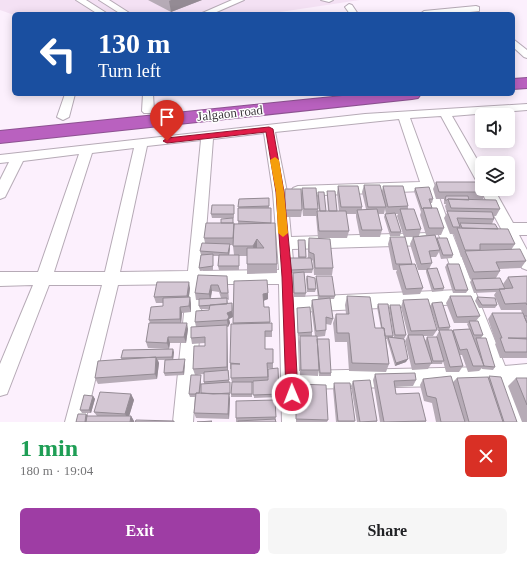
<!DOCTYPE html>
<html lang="en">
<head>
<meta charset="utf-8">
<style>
	:root { --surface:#fff; --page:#f6f6f6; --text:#202124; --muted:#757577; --accent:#9e3da4 }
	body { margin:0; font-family:Georgia,serif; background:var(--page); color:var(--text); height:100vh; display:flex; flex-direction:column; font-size:15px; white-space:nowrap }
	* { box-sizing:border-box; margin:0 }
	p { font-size:13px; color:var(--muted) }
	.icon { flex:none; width:22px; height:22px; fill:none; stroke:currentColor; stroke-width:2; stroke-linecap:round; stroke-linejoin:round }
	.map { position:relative; height:422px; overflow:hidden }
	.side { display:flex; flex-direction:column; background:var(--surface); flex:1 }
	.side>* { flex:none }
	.guide { position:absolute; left:12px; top:12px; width:503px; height:84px; border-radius:6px; box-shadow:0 2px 10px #0003; background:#1a4fa0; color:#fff; overflow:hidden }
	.controls { position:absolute; left:475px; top:108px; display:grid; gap:8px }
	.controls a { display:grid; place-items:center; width:40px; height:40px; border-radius:6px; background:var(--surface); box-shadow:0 2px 10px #0003; font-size:20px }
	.pin { position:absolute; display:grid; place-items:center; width:34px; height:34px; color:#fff; margin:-41px -17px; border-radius:50% 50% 50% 0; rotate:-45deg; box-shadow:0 0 4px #0007 }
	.pin .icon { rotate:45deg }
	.me { position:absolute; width:44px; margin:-22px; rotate:359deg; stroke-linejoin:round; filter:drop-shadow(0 0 3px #0008) }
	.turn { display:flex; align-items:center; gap:14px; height:84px; padding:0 20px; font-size:18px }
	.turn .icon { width:52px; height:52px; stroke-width:2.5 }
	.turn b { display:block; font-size:28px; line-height:34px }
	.round { display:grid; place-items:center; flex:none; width:42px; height:42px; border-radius:6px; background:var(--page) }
	.headline { display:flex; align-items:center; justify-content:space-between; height:68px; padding:0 20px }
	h1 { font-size:24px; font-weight:800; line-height:30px; color:#1e9e55 }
	.action { display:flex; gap:8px; margin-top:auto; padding:8px 20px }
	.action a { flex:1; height:46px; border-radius:6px; background:var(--accent); color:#fff; font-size:16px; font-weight:800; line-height:46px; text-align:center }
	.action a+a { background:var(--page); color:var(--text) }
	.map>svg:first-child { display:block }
	.built { fill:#f4e1f4 }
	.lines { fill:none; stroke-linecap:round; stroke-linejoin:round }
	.street-casing { stroke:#b6aab6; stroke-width:2 }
	.highway-casing { stroke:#8d5291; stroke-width:2 }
	.street { fill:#fff; fill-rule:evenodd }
	.highway { fill:#b961bf; fill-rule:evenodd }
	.wall { fill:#b6abb6; fill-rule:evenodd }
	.shaded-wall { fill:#948b94 }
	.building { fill:#d4c7d4; stroke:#948b94 }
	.route { fill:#e11d48; stroke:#92132f }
	.slow { fill:#f59e0b }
	.labels { text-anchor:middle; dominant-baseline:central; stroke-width:3; stroke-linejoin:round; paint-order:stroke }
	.street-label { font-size:13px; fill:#3c373c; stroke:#fff }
</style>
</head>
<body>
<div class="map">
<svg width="527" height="422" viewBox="0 0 527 422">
	<rect width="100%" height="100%" fill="#fcf0fd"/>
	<path class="built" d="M0,0H360L267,14L14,15L0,10Z"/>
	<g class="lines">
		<defs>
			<path id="street" d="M76,0H86L108,14H98Z
				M99,0H109L131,14H121Z
				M232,0H244L212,14H200Z
				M321,0H333L329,2Z
				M349,4L352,5L358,14H350L345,7Z
				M476,6L479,7V11L451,14H420L424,11Z
				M513,39L527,50V58L524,57L513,47Z
				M65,94H75L69,117L63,120L57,117Z
				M143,94H153L154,111L152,113H144L142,111Z
				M527,104V110L452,116L482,168V184L477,182L441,116L410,118L454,238L505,366L527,364V382L512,384L524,422H504L493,385L300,389L302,422H282L279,284H203L193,422H173L187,284L118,285L85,422H65L102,285H49L7,394L0,396V364L33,285L0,286V272H38L79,154L23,161L5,197L0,199V180L9,162L0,163V155L365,114ZM399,119L420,182L298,186L293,188L291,191L293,194L298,196L423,191L459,290L296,297L292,249L429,245L434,243L436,239L434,235L429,233L291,237L287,192L275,132ZM264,133L273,192L279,270L203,271L213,139ZM201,140L188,271L120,272L147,146ZM134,148L105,272H54L92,153ZM464,304L488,367L299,371L297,312Z
				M482,186V189H494L513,223H527V235H519L527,250V270L522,268L480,189Z"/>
			<path id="highway" d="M527,78V88L513,89V79Z
				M362,94H421L418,98L412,99L0,143V131Z"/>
		</defs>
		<use href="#street" class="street-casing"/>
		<use href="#highway" class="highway-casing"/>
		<use href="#street" class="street"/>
		<use href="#highway" class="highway"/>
	</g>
	<path class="wall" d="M148,0H202L171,12Z
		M436,182L486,192L483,199H469V200L500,209L496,216H494V219L492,224L515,244L511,250L526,261L521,268L499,269L500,271L496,278L505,289L503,284L508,277L527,276V358H500L495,344L496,343L488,319L492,313H522L521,310H501L494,295L496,292L474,293L470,282L472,279H470L462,258V257H461L454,235V234H450L444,218L447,213L445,206L446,204H444V199H436L433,189Z
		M364,185L382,191L383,186L408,206V209L421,229L419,236L426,235L420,215L421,212L414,191L415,188L433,199L432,203H430L432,208L444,228L441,235H435L436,239L437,238L453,255L452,258L441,259L439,252L436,257H430L432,263L429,269L444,288L443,291L432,292L426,272V270H418L410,244L413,237H414H404L397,216L398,214H395L401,232L400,236H390L384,217L385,214H386L385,209L384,214H378L382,230L380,237H360L356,217V214H346L349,231L347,238H318L316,216H303L301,195L302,188L318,209V211H319L317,196L318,192L326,211H328L327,195V191L337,211H339L337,193L338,186L362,207V210L366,209L362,192Z
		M285,189L302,210L301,217H285Z
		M269,198V208L271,223L277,264V273L247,274V256H239V270H219L218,266L219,256H213V270L200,271L199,268L201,255L200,251L205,243L204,238L234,229L238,224L239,199ZM234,233L233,246L234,255H229L230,248V245H233Z
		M234,208V218H212L211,214Z
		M390,237L412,264L423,288L420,294L403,295L396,272L397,270H393L388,244Z
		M309,238L333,268L332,275H314L313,261L312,260L313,269L312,273H304L306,293L305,297H294L293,273H291L290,258H298V240L306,257V258H308V245Z
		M447,264L468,290L466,293H453L445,267Z
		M227,276L229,300L227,299L228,304L232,303L233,317L229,319L230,323L228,327H227L228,370L229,373V382H230V395H229L230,399L229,419L196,418L194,413L196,397H190L189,394L201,378L200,393H201L204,383V374L195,375L193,369L205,346V343L192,344L191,338L196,327L195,322L209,310V309H200L199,306V300H196L195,293ZM212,291L219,292L221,298H211Z
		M307,276L316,289L315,292H307L306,279Z
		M316,276L335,296L334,299H330L333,319L331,325L326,324V330L325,336L317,337V339L331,373V376H319V370L318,376L300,375L299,342L300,336H315L311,306L312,300L318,299L316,280Z
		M234,281L268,293V299L263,301L264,307H269L270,323H272V337H265V349L273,363V368H267L268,380L279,394V397L254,398L253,383H252V397H231L232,383L231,378V369H230V363L233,324Z
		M190,288L189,297H190L191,304V312L182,313L181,323L188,329L186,343H170L169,349L148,348L146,342L150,323L149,320L163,306V303H156L154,297Z
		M347,296L375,328H381L377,307L378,304L393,336V337L394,338L389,308L390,305L406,335L404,339L399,338L406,362L395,366L387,339H386L389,364L386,372L349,371L347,342H335L333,323L336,314H346L345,305Z
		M450,296L480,316L476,321L483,335L481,338L495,367L493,370L482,369V368L479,371L468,372L462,355H460L463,366L459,372H446L443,361L442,364H431L428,369L412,370L405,341L408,335L401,307L403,300L437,330L433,336H423L425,341L427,337H436L439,331H438L430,306L432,303L450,327L449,330L452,331L453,330L469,329L467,324L468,323H454L446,303Z
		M477,297L497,305L495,308H479L475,301Z
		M297,308L312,332V336H298Z
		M174,352L173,360L185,362L184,375L165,376L164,373L165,360H158L159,363L157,379L98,384L95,378L122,360L121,358Z
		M375,374L416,380L413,386L395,387L396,394L426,421V422H380L373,380Z
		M489,376L517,422H436L432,403L424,401L420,385L423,379L453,382L457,378H488Z
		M516,378H527V422H522L508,386Z
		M353,381L377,421V422H357L351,386Z
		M334,383L355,421L354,422H336L333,389Z
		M296,384L328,420L327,422H296Z
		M131,394L134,400L129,416H131L134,421L97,416L94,412Z
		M93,396L95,399L91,413H82L80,410Z
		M275,400L276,422H236V418Z"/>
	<path class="shaded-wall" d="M171,0H202L171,12L169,1Z
		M257,239V249L254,256L253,246Z
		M230,244V248L229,256L228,253Z
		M189,282L190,288L188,303L187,296Z
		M211,285L212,291L210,300L209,294Z
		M268,293V299L263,301V294Z
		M190,297L191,304V312L189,306Z
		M232,303L233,317L229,319L230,323L228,327L227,320V313Z
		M180,307L182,313L181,325L180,319Z
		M187,323L188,329L186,343L184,337Z
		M227,325V331L228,373L227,367Z
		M168,337L170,343L169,349L167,343Z
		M173,349L174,352L173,360L172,357Z
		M156,357L159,363L157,379L155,374Z
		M185,359V362L184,375L183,372Z
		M408,359L406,362L395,366L396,363Z
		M201,375V378L200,397L199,394Z
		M131,394L134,400L128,420L125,414Z
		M229,394L230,399L229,419L228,414Z
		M93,396L95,399L91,413L89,410Z
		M86,414L88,416L87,422H85Z
		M131,416L134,421V422H130Z"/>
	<path class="building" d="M436,182H482V189H485L486,192H439Z
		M364,185H380L386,207H368Z
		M338,186H358L362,207H341Z
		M383,186H403L408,206L388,207Z
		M429,187L433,199H429L432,208H423L422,209L415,188Z
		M302,188H316L318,209H304Z
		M285,189H301L302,210H285Z
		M327,191H335L337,211H329Z
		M318,192H324L326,211H320Z
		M446,196H468L469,200L448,199L447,200H445Z
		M269,198V206L238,207L239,199Z
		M448,199L496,200L500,209L451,208Z
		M212,205H234V214H211Z
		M238,208H271V223L238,221Z
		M423,208H437L444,228H429Z
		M377,209L382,230H362L357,210Z
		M400,209H414L421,229L406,230Z
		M317,211H346L349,231H319Z
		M447,211L492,212L494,219L457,218L460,227H453Z
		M395,213L401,232H391L385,214Z
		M233,218V223H221V219Z
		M206,223H234L233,238H204Z
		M275,223L277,264H247V248H264L257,239L253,246H233L234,224Z
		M460,223L495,224L498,229L462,228Z
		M457,228L508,229L515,244H480V250H465Z
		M435,235L440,250L429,251L432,263L421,264L413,237Z
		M390,237H405L412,264H396Z
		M309,238L330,239L333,268H315L314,254L309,252Z
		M437,238H447L453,255H443Z
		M298,240H305L306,257H299Z
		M202,243L230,244L228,253L200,251Z
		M520,249L526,261L496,262L500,271L474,272L465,251Z
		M213,254V266L199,268L201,255Z
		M219,255H239V266H218Z
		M290,258H311L313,269L291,270Z
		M415,264L423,288L406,289L399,265Z
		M447,264H459L468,290H455Z
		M437,268L444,288L434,289L427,269Z
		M304,272L306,293H294L293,273Z
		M198,275L227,276L228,293H221L218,285H211L209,294L195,293Z
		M307,276L315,278L316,289H308Z
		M316,276H332L335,296H319Z
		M527,276V305L526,303L505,304L499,289L513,288L508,277Z
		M500,278L505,289L476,290L472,279Z
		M267,280L268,293L263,294L264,307H269L270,322L233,323L234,281Z
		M157,282H189L187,296L154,297Z
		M347,296L370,297L375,328H384L389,364L352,363L349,333H337L336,314H349Z
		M450,296H471L480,316L457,317Z
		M190,297L189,306L180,307V319L149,320L151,307L163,306V298Z
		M477,297L495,298L497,305H482Z
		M227,298V304L199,306V299Z
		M330,298L333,319L326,317V330L316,331L312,300Z
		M428,299L437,330L411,331L403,300Z
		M442,302L450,327L439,328L432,303Z
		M232,303V311L227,313L229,317L227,320L195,322L196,311L209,310L210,305Z
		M378,304H388L393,336H385L384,328H382Z
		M390,305H400L406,335H395Z
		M310,307L312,332L298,333L297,308Z
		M492,313H523L527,323V338H508L527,339V352H505L500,338H502Z
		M524,316H527V323Z
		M469,321H478L483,335H474Z
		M149,323H187L184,337H168L167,343L146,342Z
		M272,323V331H265V349H273V363H267L268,377L231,378V364H240L230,363L231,324Z
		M227,325V367L193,369L194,346H205V337L191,338V327Z
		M470,329L484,366H473L467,349L460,350L453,330Z
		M439,330H452L463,366L450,367Z
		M408,335H423L432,363L415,364Z
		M300,336H317L319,370H301Z
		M388,337L404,339L408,359L396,363Z
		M427,337H437L444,361H433Z
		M476,338H486L495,367L484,366Z
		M317,339H329L331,373H320Z
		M173,349L172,357L121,358L123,350Z
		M156,357L155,374L95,378L98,361Z
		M185,359L183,372L164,373L165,360Z
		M278,368L279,394L253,395V381L268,380V369Z
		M228,370L229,380L204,382V372Z
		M415,373L416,380L394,381L396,394L419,393L426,421L384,422L375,374Z
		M191,375H201L199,393H196V394H189Z
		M451,376L465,422H441L436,398L427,396L423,379Z
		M489,376L501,377L517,422H504Z
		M488,377L503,422H469L457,378Z
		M516,378H527V405Z
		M370,380L377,421L360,422L353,381Z
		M230,382V393L213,394L201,393V384Z
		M232,382H252V394H231Z
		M334,383H350L355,421H338Z
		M296,384L326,385L328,420L296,419Z
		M100,392L131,394L125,414L94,412Z
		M196,393L229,394L228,414L194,413Z
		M84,395L93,396L89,410H80Z
		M275,400L276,417L236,418V401Z
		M78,414H86L85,422H76Z
		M87,416H131L130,422H86Z
		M275,419L276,422H238V421Z
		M136,420L174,421V422H135Z
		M212,421L211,422H197Z"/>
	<path class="route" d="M269,127L273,129L284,192L292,277L298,394L296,399L292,400L287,399L286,394L282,277L276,192L266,132L167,143L163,141L167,138Z"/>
	<path class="slow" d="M275,157L279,160L284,192L288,233L283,237L278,233L276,192L270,160Z"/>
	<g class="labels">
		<g class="street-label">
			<text transform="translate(230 113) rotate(-6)">Jalgaon road</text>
		</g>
	</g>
</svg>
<div class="controls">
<a><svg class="icon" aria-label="sound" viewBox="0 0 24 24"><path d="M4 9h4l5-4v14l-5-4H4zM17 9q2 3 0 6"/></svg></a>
<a><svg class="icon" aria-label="layers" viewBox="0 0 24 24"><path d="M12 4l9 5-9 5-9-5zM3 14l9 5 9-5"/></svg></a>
</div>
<div class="pin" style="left:167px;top:141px;background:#d93025"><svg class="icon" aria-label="arrive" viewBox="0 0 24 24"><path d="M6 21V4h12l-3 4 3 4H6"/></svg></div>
<svg class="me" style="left:292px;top:394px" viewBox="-20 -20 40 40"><circle r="17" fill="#e11d48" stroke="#fff" stroke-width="3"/><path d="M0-11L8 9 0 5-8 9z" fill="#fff"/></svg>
<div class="guide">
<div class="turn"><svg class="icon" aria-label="left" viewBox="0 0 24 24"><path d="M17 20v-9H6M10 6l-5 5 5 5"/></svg><div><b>130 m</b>Turn left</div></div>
</div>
</div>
<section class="side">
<div class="headline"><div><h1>1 min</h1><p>180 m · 19:04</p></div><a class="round" style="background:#d93025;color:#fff"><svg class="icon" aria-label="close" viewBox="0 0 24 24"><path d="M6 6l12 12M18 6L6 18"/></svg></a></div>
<div class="action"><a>Exit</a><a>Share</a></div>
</section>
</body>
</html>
